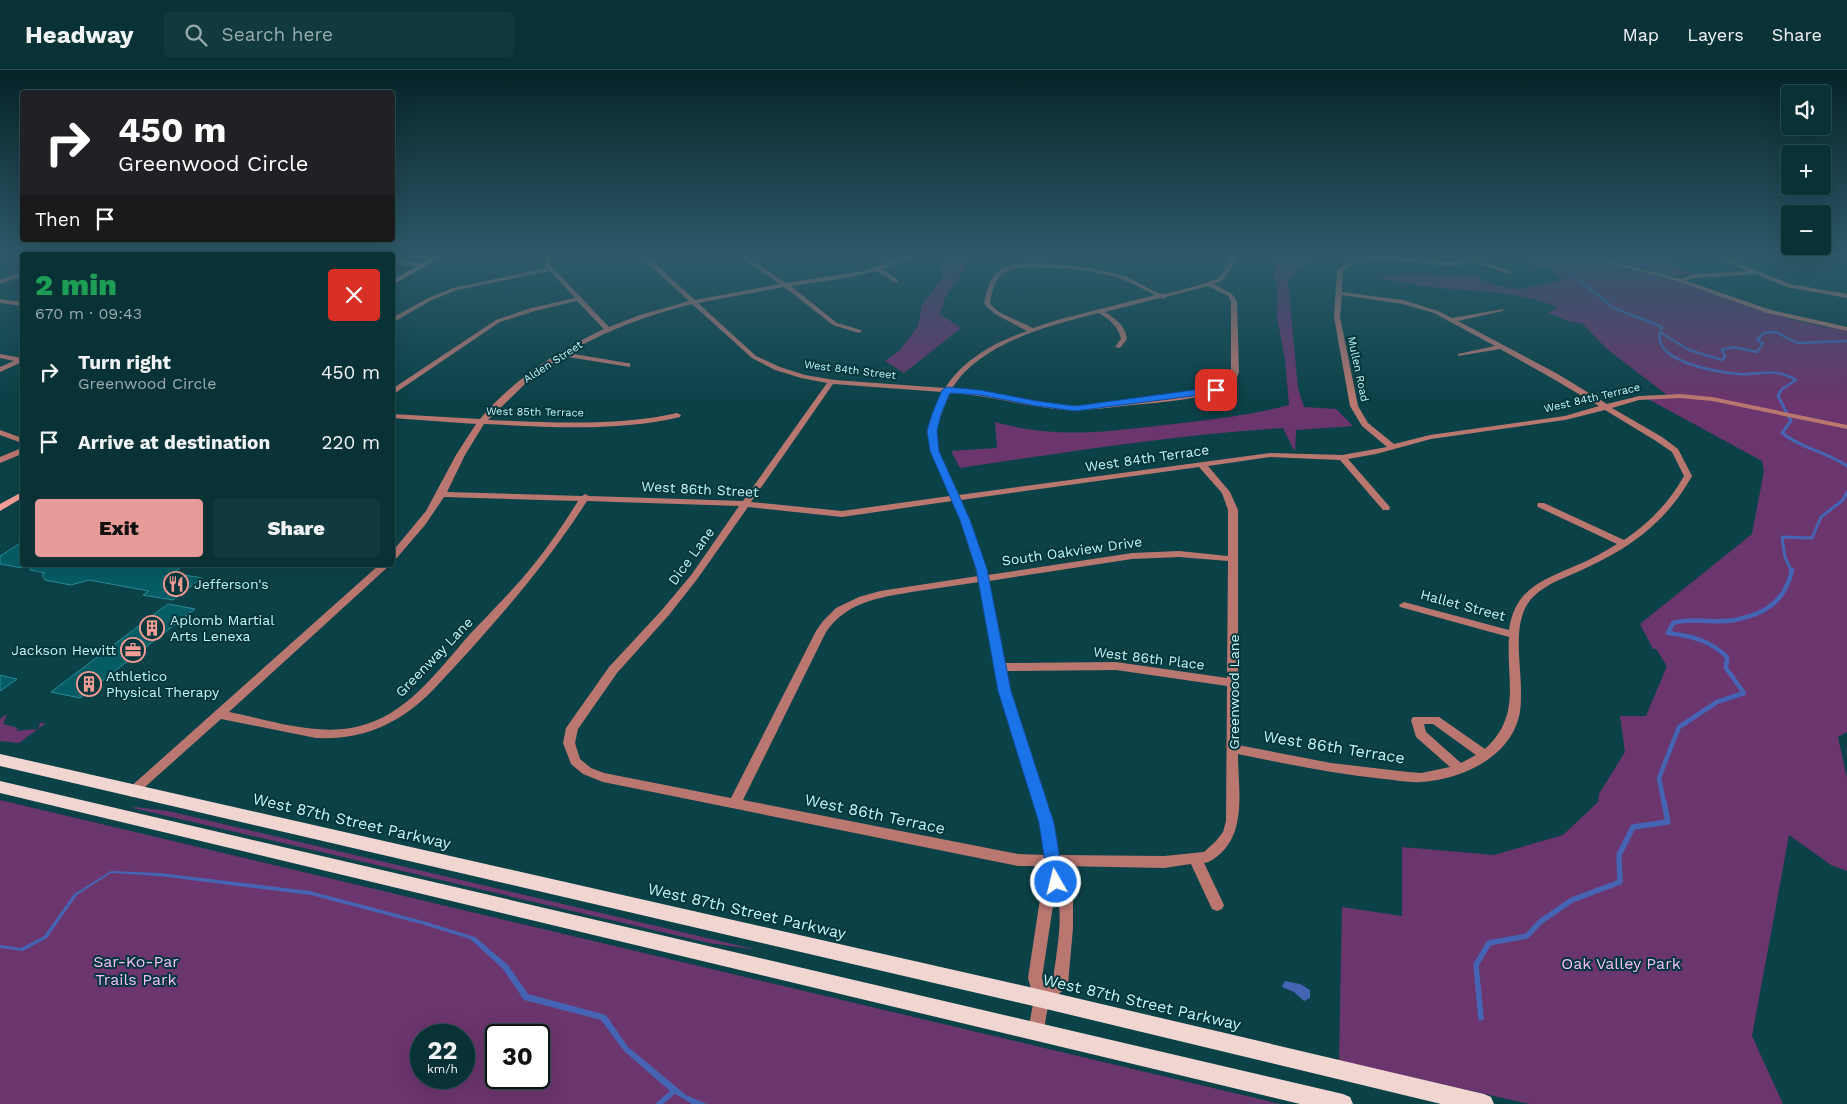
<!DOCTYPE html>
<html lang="en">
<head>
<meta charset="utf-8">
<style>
	:root { --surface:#083236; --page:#113a3e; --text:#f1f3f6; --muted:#98aaad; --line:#294d51; --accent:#e69b98 }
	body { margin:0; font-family:"Work Sans",sans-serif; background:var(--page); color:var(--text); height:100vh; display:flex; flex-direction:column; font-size:19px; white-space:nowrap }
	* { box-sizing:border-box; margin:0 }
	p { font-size:16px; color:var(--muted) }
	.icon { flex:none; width:28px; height:28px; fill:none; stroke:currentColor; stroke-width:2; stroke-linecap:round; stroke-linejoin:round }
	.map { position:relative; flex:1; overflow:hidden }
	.details { position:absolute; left:20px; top:182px; width:375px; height:315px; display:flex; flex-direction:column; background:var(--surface); border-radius:5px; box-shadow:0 5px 20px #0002,0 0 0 1px var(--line) }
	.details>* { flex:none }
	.hud { position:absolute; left:20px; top:20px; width:375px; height:152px; border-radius:5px; box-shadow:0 5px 20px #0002,0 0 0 1px var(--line); background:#202124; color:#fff; overflow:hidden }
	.tools { position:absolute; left:1781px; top:15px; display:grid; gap:10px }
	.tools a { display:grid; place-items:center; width:50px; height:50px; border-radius:5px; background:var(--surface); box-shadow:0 5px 20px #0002,0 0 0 1px var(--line); font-size:25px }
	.speed { position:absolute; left:410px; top:954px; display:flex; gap:10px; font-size:25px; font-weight:700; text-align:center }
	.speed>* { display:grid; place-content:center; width:65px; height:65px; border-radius:50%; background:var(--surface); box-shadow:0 5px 20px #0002,0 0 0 1px var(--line); line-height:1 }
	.speed small { font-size:12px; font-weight:400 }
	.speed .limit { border:2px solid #111; border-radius:8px; background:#fff; color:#111 }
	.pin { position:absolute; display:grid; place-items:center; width:42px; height:42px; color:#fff; margin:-21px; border-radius:10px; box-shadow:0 2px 8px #0006 }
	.me { position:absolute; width:55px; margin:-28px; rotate:352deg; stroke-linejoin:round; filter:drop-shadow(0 0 4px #0008) }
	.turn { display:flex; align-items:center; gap:18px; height:105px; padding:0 15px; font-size:22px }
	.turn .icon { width:65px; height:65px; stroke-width:2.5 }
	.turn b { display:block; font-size:35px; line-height:42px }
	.then { display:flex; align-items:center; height:48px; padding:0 15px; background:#0003; gap:10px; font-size:19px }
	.round { display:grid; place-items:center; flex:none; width:52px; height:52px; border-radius:5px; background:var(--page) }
	.summary { display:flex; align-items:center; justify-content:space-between; height:85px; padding:0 15px }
	h1 { font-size:30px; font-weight:800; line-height:38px; color:#1e9e55 }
	.primary-button { display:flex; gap:10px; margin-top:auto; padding:10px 15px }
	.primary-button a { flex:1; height:58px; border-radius:5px; background:var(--accent); color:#111; font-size:20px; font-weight:800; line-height:58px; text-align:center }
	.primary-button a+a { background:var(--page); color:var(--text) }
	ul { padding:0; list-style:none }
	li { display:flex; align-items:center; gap:15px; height:70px; padding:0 15px }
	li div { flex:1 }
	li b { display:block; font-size:19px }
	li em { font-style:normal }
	header { display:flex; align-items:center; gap:30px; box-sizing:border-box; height:70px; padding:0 25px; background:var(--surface); border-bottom:1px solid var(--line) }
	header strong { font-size:24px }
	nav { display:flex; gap:28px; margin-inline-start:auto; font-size:18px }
	.search { width:350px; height:45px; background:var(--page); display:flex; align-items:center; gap:12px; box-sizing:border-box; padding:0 18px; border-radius:5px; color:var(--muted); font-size:19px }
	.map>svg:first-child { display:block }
	.green { fill:#6b356d; fill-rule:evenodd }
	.water { fill:#4565b4 }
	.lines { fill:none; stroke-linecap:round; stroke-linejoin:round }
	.stream-far3 { stroke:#4565b4; stroke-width:2.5 }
	.stream-far2 { stroke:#4565b4; stroke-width:3 }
	.stream-far1 { stroke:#4565b4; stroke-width:4.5 }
	.stream { stroke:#4565b4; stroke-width:5.5 }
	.building { fill:#065c64; stroke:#278d98 }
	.minor { fill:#ba7770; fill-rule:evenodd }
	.tertiary { fill:#ba7770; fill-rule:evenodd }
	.secondary { fill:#f49f97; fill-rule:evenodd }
	.primary { fill:#f1d5d1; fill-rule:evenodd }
	.route { fill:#1a73e8; stroke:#114b97 }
	.labels { text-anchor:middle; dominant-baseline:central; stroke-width:4; stroke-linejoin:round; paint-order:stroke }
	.far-street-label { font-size:11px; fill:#c8f3f9; stroke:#00373d }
	.street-label { font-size:14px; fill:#c8f3f9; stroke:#00373d }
	.poi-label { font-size:14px; fill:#c8f3f9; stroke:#00373d; text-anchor:start }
	.near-street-label { font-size:16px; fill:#c8f3f9; stroke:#00373d }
	.near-park-label { font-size:16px; fill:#f6bff8; stroke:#00373d }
</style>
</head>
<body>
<header>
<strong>Headway</strong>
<div class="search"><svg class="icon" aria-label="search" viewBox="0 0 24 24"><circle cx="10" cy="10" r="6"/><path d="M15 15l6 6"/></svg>Search here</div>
<nav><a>Map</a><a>Layers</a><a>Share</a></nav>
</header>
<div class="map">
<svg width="1847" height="1034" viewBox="0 0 1847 1034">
	<rect width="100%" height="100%" fill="#0b4248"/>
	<path class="green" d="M954,186H973L945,228L940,244L961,258L904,303L885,291L900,280L918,256L922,235L943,207L941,195Z
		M1278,186H1314L1296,201L1288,211L1298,318L1304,337L1336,339L1353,356L1296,360L1295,382L1283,358C1175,365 1067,382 960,398L951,381L997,378L995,352C1056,369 1102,362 1165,355C1206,350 1248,346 1289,335L1285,289L1277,247L1278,222L1273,203Z
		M1528,186C1544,186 1561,184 1578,186C1671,197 1754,250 1847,260V662L1838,667L1847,708V801L1831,795L1789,765L1752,966L1783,1034H1529L1339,991L1342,837L1402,846V777L1494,785L1563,765L1598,732L1599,724L1625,682L1620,646H1646L1667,596L1656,579H1653L1640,554L1752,464L1764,401L1762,391L1648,329L1671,328L1607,279L1582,253L1571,252L1548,243L1557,237C1519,221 1480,222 1440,218C1418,216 1397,211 1376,207L1408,204L1475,206L1496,216L1520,219L1563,210L1552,200L1529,194Z
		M1594,186H1660L1694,204L1673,206Z
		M7,644L3,654L18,658L16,661L38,659L40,653H46L19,673L0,671V649Z
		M0,730L1280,1034H0ZM421,965H464V1008H421ZM496,965H539V1008H496Z
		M135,737L168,741L758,880L709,873L133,738Z"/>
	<path class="water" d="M111,801L160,803L310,821L423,851L475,867L508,895L528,924L606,945L628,977L686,1025L707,1034H692L670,1021L624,981L601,950L524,930L503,899L470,869L421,854L311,825L158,806L111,803L77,825L47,868L23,881L0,878V875L21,878L44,866L74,824Z
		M1285,911L1300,914L1310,920V928L1304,931L1294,922L1282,917Z"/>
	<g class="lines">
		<path class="stream-far3" d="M1564,186L1563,195L1568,201L1614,238L1662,257C1645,291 1717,302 1739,304C1752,305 1765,301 1778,303C1785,304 1790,307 1796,310L1782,319L1779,324
			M1660,262L1689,280L1722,290L1725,287L1722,280L1733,277L1757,282L1763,273L1757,270L1764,263L1776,262L1797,273L1847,271"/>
		<path class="stream-far2" d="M1780,322L1778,326L1791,351L1782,363C1802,379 1827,382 1847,396
			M1792,502L1785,487L1782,467L1812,468L1821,447L1843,430L1847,422"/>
		<path class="stream-far1" d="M1664,733L1659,708L1679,657L1717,632L1744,623L1726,598L1727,587C1709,570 1692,566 1668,563L1673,553C1694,547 1714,554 1735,550C1765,544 1785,532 1792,500"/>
		<path class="stream" d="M1481,948L1476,895L1489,873L1527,866L1540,852L1572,830L1620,812L1619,785L1633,757L1668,752L1664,732
			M659,1034L674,1021"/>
	</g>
	<path class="building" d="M22,472V498L0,494V486Z
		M31,495H184L173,503L202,508L173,530L143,525L149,521L89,510L71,515L45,510L42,505L45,503L30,500Z
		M168,534L195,539L80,628L51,622Z
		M0,605L7,607L17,609L0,621Z"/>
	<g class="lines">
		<path class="minor" d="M546,186H552L550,193L553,198L609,257L640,245L689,231L640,186H647L695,230L780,214L739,186H746L786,213L863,201L906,186H914L882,199L898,210L899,211L896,213L876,201L846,208L791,216L837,253L861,260L862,261L859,263L833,255L784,217L698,233L756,286L780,297L805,305L835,310L945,318C964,289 995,272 1027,261L995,244L984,234C986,222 991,204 1003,198C1024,186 1100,198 1124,206C1133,209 1155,223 1162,224C1169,224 1212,212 1218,208C1224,204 1229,193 1233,186H1239L1223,210L1214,214L1232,224L1237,231L1239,302C1237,308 1234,314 1228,317C1205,330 1151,333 1123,336C1105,338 1085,341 1066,340C1027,337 989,325 949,323L936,361L939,381L959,425L1270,383L1342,385L1387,377L1362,356L1350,336L1334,247L1337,201C1367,172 1416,193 1452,192C1464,192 1474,186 1486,186L1479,190L1511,201L1512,202L1509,204L1474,192L1452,196L1389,190H1369L1354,193L1343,202L1342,222L1403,230L1438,241L1452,248L1503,239V241L1458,251L1556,303L1607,334L1639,326L1680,324L1712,327L1847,355V359L1712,331L1680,328L1639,330L1612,338L1662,367L1678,379L1692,406C1667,451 1632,477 1586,498C1568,507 1548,512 1533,527C1511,549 1521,592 1521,621C1521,630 1521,639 1519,647C1508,689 1461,709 1421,712C1409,713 1396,710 1384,709C1335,704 1286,694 1238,684C1238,717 1247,760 1220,784C1215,788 1211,792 1204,793L1224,835L1222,839L1217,841L1212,839L1191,794L1164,798L1060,796L1063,811L1073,831V858L1068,914C1064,923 1052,926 1049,935C1045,945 1046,956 1042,966L1036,969L1030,966L1028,961L1034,929L1028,908L1040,829L1049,812L1047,796H1018L603,712L583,704L571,694L563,673L566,658L609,597L661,541L692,504L739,436L587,431C543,500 488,561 432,621C399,654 364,670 316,668L221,649L136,725L132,727L128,725L126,722L128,719L379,495H390L229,642C270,650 314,666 356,657C407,646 438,600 471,563C493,540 515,518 535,493C551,473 565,452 578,431L444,427L425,455L395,490L392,491V482L426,441L456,385L476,354L392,348V344L480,349C514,309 557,281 604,259L577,231L535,241L500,252L392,325V319L496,250L531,238L575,228L550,201L457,220L432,230L392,253V248L428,228L453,218L547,198L544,193ZM1029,197C1058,198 1091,199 1119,208C1132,213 1143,219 1155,225L1057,250L1033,258L999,242L990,234C994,206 1002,198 1029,197ZM1208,216L1228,226L1231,231V302L1229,309L1224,313L1201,321L1158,328L1081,336L1055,334L992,323L952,318C981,273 1049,255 1099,243C1109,250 1118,255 1121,269L1115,277L1120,278L1127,269C1125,255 1116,249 1105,242L1160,228L1163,229L1166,227ZM1342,225L1402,234L1434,243L1495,276L1458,284V286L1500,279L1550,307L1599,336L1565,346L1430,365L1394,374L1368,353L1358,336L1340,247ZM692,234L752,288L775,300L801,308L827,313L743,431L589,426L585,424L582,426L447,422L465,385L484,354C549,357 617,362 680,347L681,345L677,343C616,357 550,352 488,350L525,314L562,286L630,297V293H627L568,283C606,260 649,245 692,234ZM833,314L942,322L928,361L931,381L950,426L842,441L751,432ZM1605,340L1656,371L1672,382L1684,406C1669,433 1649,453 1624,470L1544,433H1538L1537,435L1538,437L1617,474C1604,482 1590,490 1575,496C1541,511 1515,519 1509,560L1404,532L1399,535L1400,537L1509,567C1506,611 1522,645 1485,679L1439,647H1413L1411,650L1416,667L1450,697L1421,703L1408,702L1331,693L1238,675V440L1230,422L1208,396L1270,387L1340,390L1383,440H1389L1390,438L1389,436L1348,389L1376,384L1431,369L1565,350ZM1199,397L1222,423L1228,440V486L1179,481L1132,483L988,505L970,450L961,430ZM952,431L960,450L978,506L880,521L859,527L836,538L823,551L816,561L731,728L604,703L591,698L580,689L575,673L578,659L617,603L669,545L698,508L748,437L842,447ZM1179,487L1228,491L1227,608L1116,592L1005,593L989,511L1132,489ZM979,512L999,621L1040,753L1045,785L1018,784L743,730L826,562C848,530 883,527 918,521C939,518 959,515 979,512ZM1116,600L1227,616L1226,751L1223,762L1216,771L1204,782L1164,786L1059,785L1054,753L1011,621L1007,601ZM1424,654H1433L1476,685L1461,693L1426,662ZM1056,825C1065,842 1055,891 1053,911L1045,917L1042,908L1054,829Z
			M1713,186H1721L1790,214L1847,224V228L1787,217L1756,204L1696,208L1679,212L1676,210L1696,204L1748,201Z
			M392,190L424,193L427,195L424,197L392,194Z
			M22,202V206L0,214V210Z
			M0,229L22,232V236L0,233Z
			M0,284L22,288V292L0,302V297L14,291L0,288Z
			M0,360L22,368V373L0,365Z
			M19,379H22V384L0,393V387Z"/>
		<path class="tertiary" d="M1582,186H1592L1681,209L1771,240L1847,257V261L1767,243L1677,211Z"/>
		<path class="secondary" d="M436,186H443L392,215V210Z
			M22,422V428L0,441V434Z"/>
		<path class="primary" d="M0,684L1042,920L1484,1024L1491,1027L1494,1034H1441L1042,938L0,696Z
			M0,711L1343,1024L1350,1027L1353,1034H1300L0,723Z"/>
	</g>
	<linearGradient id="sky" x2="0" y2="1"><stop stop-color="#062428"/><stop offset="0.56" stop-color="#2e5a6a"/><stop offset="1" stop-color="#2e5a6a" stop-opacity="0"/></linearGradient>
	<rect width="1847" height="331" fill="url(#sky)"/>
	<path class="route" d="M947,317L980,320L1037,331L1075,336L1216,317L1221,320L1216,323L1075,341L1037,336L980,325L950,323L941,344L937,361L939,381L970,450L987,499L1011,621L1054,753L1064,812L1062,817L1056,819L1051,817L1048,812L1039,753L998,621L976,499L960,450L930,381L927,361L932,344L942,320Z"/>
	<defs>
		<symbol id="restaurant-ring" viewBox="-11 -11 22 22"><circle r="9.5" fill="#00373d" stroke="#f59c94" stroke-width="1.5"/><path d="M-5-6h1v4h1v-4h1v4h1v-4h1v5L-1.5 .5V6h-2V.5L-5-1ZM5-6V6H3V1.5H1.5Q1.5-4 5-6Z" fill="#f59c94"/></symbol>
		<symbol id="building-ring" viewBox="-11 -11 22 22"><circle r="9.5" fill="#00373d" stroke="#f59c94" stroke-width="1.5"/><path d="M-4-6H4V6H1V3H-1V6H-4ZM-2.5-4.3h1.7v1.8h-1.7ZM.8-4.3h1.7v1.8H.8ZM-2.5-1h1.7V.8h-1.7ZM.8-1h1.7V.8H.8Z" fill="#f59c94"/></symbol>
		<symbol id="office-ring" viewBox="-11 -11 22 22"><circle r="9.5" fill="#00373d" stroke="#f59c94" stroke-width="1.5"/><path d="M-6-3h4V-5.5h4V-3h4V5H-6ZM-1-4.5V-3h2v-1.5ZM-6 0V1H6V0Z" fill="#f59c94"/></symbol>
	</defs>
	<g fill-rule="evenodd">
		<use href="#restaurant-ring" x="162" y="500" width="28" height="28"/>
		<use href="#building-ring" x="138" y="544" width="28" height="28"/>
		<use href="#office-ring" x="119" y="566" width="28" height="28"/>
		<use href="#building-ring" x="75" y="600" width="28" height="28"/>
	</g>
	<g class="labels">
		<g class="far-street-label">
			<text transform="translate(553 292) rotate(-33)">Alden Street</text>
			<text transform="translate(1358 299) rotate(78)">Mullen Road</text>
			<text transform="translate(850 300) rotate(7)">West 84th Street</text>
			<text transform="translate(1592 328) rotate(-13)">West 84th Terrace</text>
			<text transform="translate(535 342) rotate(1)">West 85th Terrace</text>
		</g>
		<g class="street-label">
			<text transform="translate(1147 388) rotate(-8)">West 84th Terrace</text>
			<text transform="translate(700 419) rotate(3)">West 86th Street</text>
			<text transform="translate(1072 481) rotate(-8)">South Oakview Drive</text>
			<text transform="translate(691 486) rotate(-54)">Dice Lane</text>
			<text transform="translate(1463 535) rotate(15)">Hallet Street</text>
			<text transform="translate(434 587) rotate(-46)">Greenway Lane</text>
			<text transform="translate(1149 588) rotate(7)">West 86th Place</text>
			<text transform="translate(1234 622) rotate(-90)">Greenwood Lane</text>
		</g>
		<g class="poi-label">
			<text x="194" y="514">Jefferson's</text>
			<text x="170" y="550">Aplomb Martial<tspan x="170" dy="16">Arts Lenexa</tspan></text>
			<text x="116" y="580" text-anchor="end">Jackson Hewitt</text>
			<text x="106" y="606">Athletico<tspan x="106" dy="16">Physical Therapy</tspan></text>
		</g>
		<g class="near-street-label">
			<text transform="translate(1334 677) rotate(9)">West 86th Terrace</text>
			<text transform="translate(875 744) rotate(12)">West 86th Terrace</text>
			<text transform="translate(352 751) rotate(13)">West 87th Street Parkway</text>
			<text transform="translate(747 841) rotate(13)">West 87th Street Parkway</text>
			<text transform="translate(1142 932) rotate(13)">West 87th Street Parkway</text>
		</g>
		<g class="near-park-label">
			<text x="136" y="891">Sar-Ko-Par<tspan x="136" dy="18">Trails Park</tspan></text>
			<text x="1621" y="893">Oak Valley Park</text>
		</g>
	</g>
</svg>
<div class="tools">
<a><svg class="icon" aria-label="sound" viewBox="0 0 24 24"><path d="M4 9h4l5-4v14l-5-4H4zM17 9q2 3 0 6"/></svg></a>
<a>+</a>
<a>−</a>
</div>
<div class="speed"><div>22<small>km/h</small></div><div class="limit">30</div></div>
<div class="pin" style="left:1216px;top:320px;background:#d93025"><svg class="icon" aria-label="arrive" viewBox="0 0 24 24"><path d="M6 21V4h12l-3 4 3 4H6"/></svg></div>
<svg class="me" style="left:1056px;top:812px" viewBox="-20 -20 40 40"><circle r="17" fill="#1a73e8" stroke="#fff" stroke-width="3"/><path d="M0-11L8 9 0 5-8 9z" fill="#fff"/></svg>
<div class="hud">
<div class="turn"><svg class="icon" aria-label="right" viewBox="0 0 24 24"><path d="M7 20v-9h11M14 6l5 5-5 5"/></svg><div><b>450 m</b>Greenwood Circle</div></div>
<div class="then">Then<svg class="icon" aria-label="arrive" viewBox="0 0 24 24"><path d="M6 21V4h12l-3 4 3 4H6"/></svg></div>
</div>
<section class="details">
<div class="summary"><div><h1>2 min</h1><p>670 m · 09:43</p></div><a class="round" style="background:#d93025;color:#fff"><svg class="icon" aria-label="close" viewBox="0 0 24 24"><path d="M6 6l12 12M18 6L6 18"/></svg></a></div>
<ul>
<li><svg class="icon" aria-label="right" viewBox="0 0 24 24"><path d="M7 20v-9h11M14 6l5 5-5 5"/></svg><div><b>Turn right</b><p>Greenwood Circle</p></div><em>450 m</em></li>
<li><svg class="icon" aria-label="arrive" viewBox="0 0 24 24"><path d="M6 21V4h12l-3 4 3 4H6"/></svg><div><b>Arrive at destination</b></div><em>220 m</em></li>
</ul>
<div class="primary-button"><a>Exit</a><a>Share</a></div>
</section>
</div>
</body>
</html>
